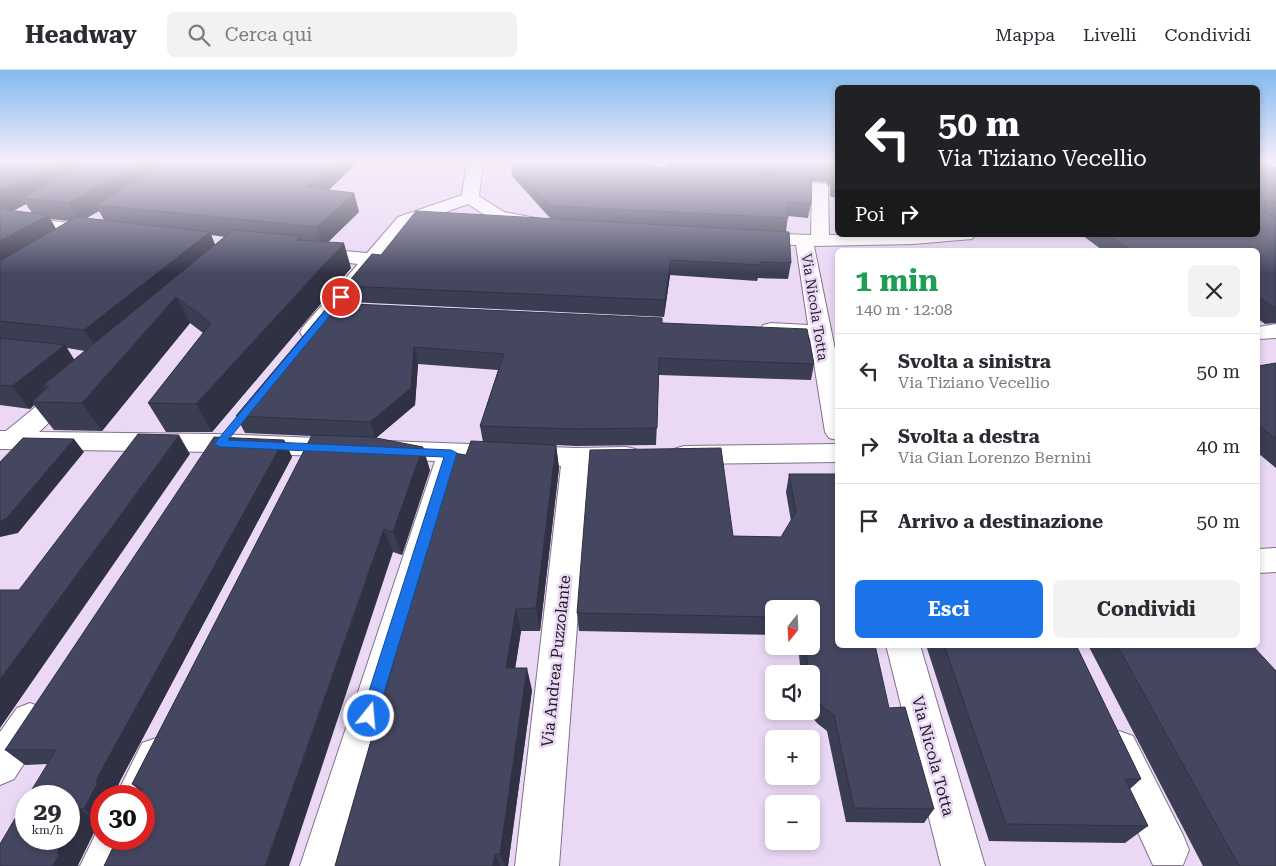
<!DOCTYPE html>
<html lang="it">
<head>
<meta charset="utf-8">
<style>
	:root { --surface:#fff; --page:#f2f2f3; --text:#2b2b33; --muted:#7c7c81; --line:#e1e1e2; --accent:#1a73e8 }
	body { margin:0; font-family:"Roboto Serif",serif; background:var(--page); color:var(--text); height:100vh; display:flex; flex-direction:column; font-size:19px; white-space:nowrap }
	* { box-sizing:border-box; margin:0 }
	p { font-size:16px; color:var(--muted) }
	.icon { flex:none; width:28px; height:28px; fill:none; stroke:currentColor; stroke-width:2; stroke-linecap:round; stroke-linejoin:round }
	.map { position:relative; flex:1; overflow:hidden }
	.panel { position:absolute; left:835px; top:178px; width:425px; height:400px; display:flex; flex-direction:column; background:var(--surface); border-radius:8px; box-shadow:0 2px 8px #0003 }
	.panel>* { flex:none }
	.guide { position:absolute; left:835px; top:15px; width:425px; height:152px; border-radius:8px; box-shadow:0 2px 8px #0003; background:#202124; color:#fff; overflow:hidden }
	.needle { width:32px; rotate:198deg }
	.buttons { position:absolute; left:765px; top:530px; display:grid; gap:10px }
	.buttons a { display:grid; place-items:center; width:55px; height:55px; border-radius:8px; background:var(--surface); box-shadow:0 2px 8px #0003; font-size:25px }
	.speed { position:absolute; left:15px; top:715px; display:flex; gap:10px; font-size:25px; font-weight:700; text-align:center }
	.speed>* { display:grid; place-content:center; width:65px; height:65px; border-radius:50%; background:var(--surface); box-shadow:0 2px 8px #0003; line-height:1 }
	.speed small { font-size:12px; font-weight:400 }
	.speed .limit { border:8px solid #d22; background:#fff; color:#111 }
	.pin { position:absolute; display:grid; place-items:center; width:42px; height:42px; color:#fff; margin:-21px; border:2px solid #fff; border-radius:50%; box-shadow:0 1px 5px #0007 }
	.me { position:absolute; width:55px; margin:-28px; rotate:17deg; stroke-linejoin:round; filter:drop-shadow(0 0 4px #0008) }
	.turn { display:flex; align-items:center; gap:18px; height:105px; padding:0 20px; font-size:22px }
	.turn .icon { width:65px; height:65px; stroke-width:2.5 }
	.turn b { display:block; font-size:35px; line-height:42px }
	.then { display:flex; align-items:center; height:48px; padding:0 20px; background:#0003; gap:10px; font-size:19px }
	.round { display:grid; place-items:center; flex:none; width:52px; height:52px; border-radius:8px; background:var(--page) }
	.overview { display:flex; align-items:center; justify-content:space-between; height:85px; padding:0 20px }
	h1 { font-size:30px; font-weight:700; line-height:38px; color:#1e9e55 }
	.action { display:flex; gap:10px; margin-top:auto; padding:10px 20px }
	.action a { flex:1; height:58px; border-radius:8px; background:var(--accent); color:#fff; font-size:20px; font-weight:700; line-height:58px; text-align:center }
	.action a+a { background:var(--page); color:var(--text) }
	ul { padding:0; list-style:none }
	li { display:flex; align-items:center; gap:15px; height:75px; padding:0 20px; border-top:1px solid var(--line) }
	li div { flex:1 }
	li b { display:block; font-size:19px }
	li em { font-style:normal }
	header { display:flex; align-items:center; gap:30px; box-sizing:border-box; height:70px; padding:0 25px; background:var(--surface); border-bottom:1px solid var(--line) }
	header strong { font-size:24px }
	nav { display:flex; gap:28px; margin-inline-start:auto; font-size:18px }
	.search { width:350px; height:45px; background:var(--page); display:flex; align-items:center; gap:12px; box-sizing:border-box; padding:0 18px; border-radius:8px; color:var(--muted); font-size:19px }
	.map>svg:first-child { display:block }
	.lines { fill:none; stroke-linecap:round; stroke-linejoin:round }
	.minor-casing { stroke:#81718b; stroke-width:2 }
	.minor { fill:#fff; fill-rule:evenodd }
	.wall { fill:#3b3d53; fill-rule:evenodd }
	.shaded-wall { fill:#303244 }
	.building { fill:#454761; stroke:#303244 }
	.route { fill:#1a73e8; stroke:#114b97 }
	.labels { text-anchor:middle; dominant-baseline:central; stroke-width:5; stroke-linejoin:round; paint-order:stroke }
	.street-label { font-size:14px; fill:#211b25; stroke:#ead8f5 }
	.near-street-label { font-size:16px; fill:#211b25; stroke:#ead8f5 }
</style>
</head>
<body>
<header>
<strong>Headway</strong>
<div class="search"><svg class="icon" aria-label="search" viewBox="0 0 24 24"><circle cx="10" cy="10" r="6"/><path d="M15 15l6 6"/></svg>Cerca qui</div>
<nav><a>Mappa</a><a>Livelli</a><a>Condividi</a></nav>
</header>
<div class="map">
<svg width="1276" height="796" viewBox="0 0 1276 796">
	<rect width="100%" height="100%" fill="#ead8f5"/>
	<g class="lines">
		<defs>
			<path id="minor" d="M467,92H483L479,126L504,142L541,149L544,153L541,157L535,158L493,150L468,134L410,155L319,267L311,269L303,267L300,262L303,257L358,194L304,188L302,184L304,180L311,178L367,183L398,147L462,125Z
				M652,92H667L665,99L694,102L696,105L694,108L688,110L650,106L648,103Z
				M776,108L826,114L828,117L829,165H975L972,169L913,174L814,176L838,294V370L829,368L825,362L810,268L763,265L760,260L763,255L771,253L808,255L796,175L753,173L747,172L744,168L747,164L753,163L811,165L812,121L770,116L768,113L770,110Z
				M0,145L97,156L103,157L106,161L103,165L97,166L0,155Z
				M1276,254V268L1258,269V257Z
				M70,313L79,316L82,321L39,362L214,364L344,369L353,372L357,378L353,384L344,387L214,382L0,379V361H6L61,316Z
				M387,371L576,378L626,377L636,379L640,386L636,393L626,395L589,396L559,796H515L561,396L462,392L344,796H300L435,391L387,389L378,386L374,380L378,374Z
				M838,374V392L684,394L674,391L671,385L674,379L684,376Z
				M1276,478V502L1258,503V479Z
				M886,575H920L985,796H941Z
				M30,633L43,638L49,651L43,664L14,709L0,715V662L17,638Z
				M1119,661L1133,666L1183,765L1189,780L1183,795H1153L1100,680L1105,666Z
				M156,668L170,673L176,687L150,740L144,743V726H116L142,673Z
				M101,753V769H136L125,796H80Z"/>
		</defs>
		<use href="#minor" class="minor-casing"/>
		<use href="#minor" class="minor"/>
	</g>
	<path class="wall" d="M0,92H354L355,95L329,120L354,123L359,142L328,172L351,198L212,362H166L148,333L203,263L190,253L102,361L54,360L34,335L30,339L0,335ZM26,134L32,143L13,141ZM99,141L104,150L86,148ZM50,149L70,151L56,159ZM211,165L225,167L215,175ZM67,278L85,281L74,290Z
		M511,92H650L649,94L656,97L698,100L667,97L668,92H838V129L830,126V117L826,112L812,111L811,134L808,148L788,146L786,162L791,193L788,209L758,208L757,211L670,205L664,247L350,232L345,216L381,185L550,148L512,106Z
		M1258,92L1276,98V253L1265,254L1258,249V180H1102L1082,165H1258Z
		M331,233L662,253L814,294L811,310L659,305L656,375L576,376L556,375L559,398L540,561H521L515,598L532,620L508,796H335L427,475V472L466,385L483,372L480,356L498,300L418,294L415,335L376,368L430,400L402,485L393,482L141,722L132,714L312,366L245,363L236,346Z
		M1276,293V398L1258,383V296Z
		M284,370L292,387L120,711L114,725L115,726H101V752H99L78,795L0,796L48,694L25,695L5,680Z
		M789,404L889,638L934,739L924,753L846,752L827,661L818,654L806,641H811V604H801L798,576H811V539H774V565L579,561L577,543L733,466L781,467L791,451L786,422Z
		M926,575H1076L1141,709L1130,719L1148,756L1125,773L989,771Z
		M1088,575H1252L1276,796H1203Z"/>
	<path class="shaded-wall" d="M0,92H46L0,101Z
		M59,92H102L22,128L26,134L7,144L0,134V122Z
		M141,92H180L96,135L99,141L80,152L69,133Z
		M333,92H354L355,95L312,135L306,117Z
		M354,123L359,142L323,177L317,157Z
		M48,145L59,164L0,200V171Z
		M210,162L218,182L98,282L84,260Z
		M300,166L309,191L296,170Z
		M344,173L351,198L212,362L196,334Z
		M671,190L670,205L664,247L665,230Z
		M176,227L190,253L102,361L82,333Z
		M65,275L79,297L49,316L43,315L49,323L32,332L34,335L30,339L12,316Z
		M414,277L418,294L415,335L376,368L370,352Z
		M179,365L190,384L0,658V609Z
		M74,369L84,382L18,463L0,467V451Z
		M284,370L292,387L120,711L114,725L115,726H101V752L84,739L103,697Z
		M556,375L559,398L540,561L536,538Z
		M423,377L430,400L402,485L393,462Z
		M384,459L393,482L289,796H265Z
		M516,539L521,561L512,619L506,598Z
		M527,598L532,620L508,796H505L500,784Z
		M80,739L99,752L78,795L79,796H53L57,783L65,769H69V761Z
		M495,784L500,796H493Z"/>
	<path class="building" d="M12,92H59L0,122V95Z
		M90,92H141L69,133L22,128Z
		M168,92H333L306,117L354,123L317,157L96,135Z
		M511,92H648L649,94L656,97L812,109L811,134L787,132L788,148L554,136H550L511,93Z
		M754,92H838V115L833,112L832,104L829,99Z
		M1258,92H1264L1276,98V133L1267,130L1265,131V143L1276,148V239L1258,227V180H1130L1108,165H1258Z
		M0,139L48,145L0,171Z
		M416,141L789,162L791,193L760,192V195L671,190L665,230L345,216L372,184L381,185Z
		M76,147L210,162L84,260L0,251V191Z
		M233,160L300,166L296,170L344,173L196,334L148,333L211,253L176,227L82,333L32,332L49,316L43,315Z
		M331,233L662,248V253L807,259L814,294L659,288L657,358L575,359L480,356L504,284L414,277L411,318L370,352L236,346Z
		M0,268L65,275L12,316L0,315Z
		M1276,293V369L1258,355V349H1260L1258,347V296Z
		M138,364L179,365L0,609V520H19Z
		M312,365L371,367L423,377L393,462L384,459L265,796H104L117,769H144V726H138L142,719L132,714Z
		M214,367L284,370L103,697L96,711L97,714L84,739H80L69,761V726H28L56,680H5Z
		M23,368L74,369L6,449L0,451V392Z
		M471,371L556,375L536,538L516,539L506,598H527L500,784H495L493,796H335L428,472H427L454,383L466,385Z
		M721,378L733,466L781,467L796,442L789,404H835L838,417V575H875L889,638L905,637L934,739L854,738L834,645L824,638L812,625L811,604H809L805,576H811V539H774V547L577,543L590,380Z
		M944,575H1076L1141,709H1125L1148,756L1006,754Z
		M1117,575H1252L1276,601V796H1239Z
		M26,730V769H65L57,783L59,785L53,796H0V774Z"/>
	<linearGradient id="sky" x2="0" y2="1"><stop stop-color="#83baef"/><stop offset="0.45" stop-color="#f6edfa"/><stop offset="1" stop-color="#f6edfa" stop-opacity="0"/></linearGradient>
	<rect width="1276" height="204" fill="url(#sky)"/>
	<path class="route" d="M338,225L345,227L228,370L451,380L457,383L377,646L374,651L369,653L363,651L361,646L444,387L220,377L214,374Z"/>
	<g class="labels">
		<g class="street-label">
			<text transform="translate(815 237) rotate(81)">Via Nicola Totta</text>
		</g>
		<g class="near-street-label">
			<text transform="translate(556 591) rotate(-84)">Via Andrea Puzzolante</text>
			<text transform="translate(933 686) rotate(75)">Via Nicola Totta</text>
		</g>
	</g>
</svg>
<div class="buttons">
<a><svg class="needle" viewBox="-14 -14 28 28"><path d="M0-13l5 13h-10z" fill="#e53935"/><path d="M0 13l5-13h-10z" fill="#7c7c81"/></svg></a>
<a><svg class="icon" aria-label="sound" viewBox="0 0 24 24"><path d="M4 9h4l5-4v14l-5-4H4zM17 9q2 3 0 6"/></svg></a>
<a>+</a>
<a>−</a>
</div>
<div class="speed"><div>29<small>km/h</small></div><div class="limit">30</div></div>
<div class="pin" style="left:341px;top:227px;background:#d93025"><svg class="icon" aria-label="arrive" viewBox="0 0 24 24"><path d="M6 21V4h12l-3 4 3 4H6"/></svg></div>
<svg class="me" style="left:369px;top:646px" viewBox="-20 -20 40 40"><circle r="17" fill="#1a73e8" stroke="#fff" stroke-width="3"/><path d="M0-11L8 9 0 5-8 9z" fill="#fff"/></svg>
<div class="guide">
<div class="turn"><svg class="icon" aria-label="left" viewBox="0 0 24 24"><path d="M17 20v-9H6M10 6l-5 5 5 5"/></svg><div><b>50 m</b>Via Tiziano Vecellio</div></div>
<div class="then">Poi<svg class="icon" aria-label="right" viewBox="0 0 24 24"><path d="M7 20v-9h11M14 6l5 5-5 5"/></svg></div>
</div>
<section class="panel">
<div class="overview"><div><h1>1 min</h1><p>140 m · 12:08</p></div><a class="round"><svg class="icon" aria-label="close" viewBox="0 0 24 24"><path d="M6 6l12 12M18 6L6 18"/></svg></a></div>
<ul>
<li><svg class="icon" aria-label="left" viewBox="0 0 24 24"><path d="M17 20v-9H6M10 6l-5 5 5 5"/></svg><div><b>Svolta a sinistra</b><p>Via Tiziano Vecellio</p></div><em>50 m</em></li>
<li><svg class="icon" aria-label="right" viewBox="0 0 24 24"><path d="M7 20v-9h11M14 6l5 5-5 5"/></svg><div><b>Svolta a destra</b><p>Via Gian Lorenzo Bernini</p></div><em>40 m</em></li>
<li><svg class="icon" aria-label="arrive" viewBox="0 0 24 24"><path d="M6 21V4h12l-3 4 3 4H6"/></svg><div><b>Arrivo a destinazione</b></div><em>50 m</em></li>
</ul>
<div class="action"><a>Esci</a><a>Condividi</a></div>
</section>
</div>
</body>
</html>
